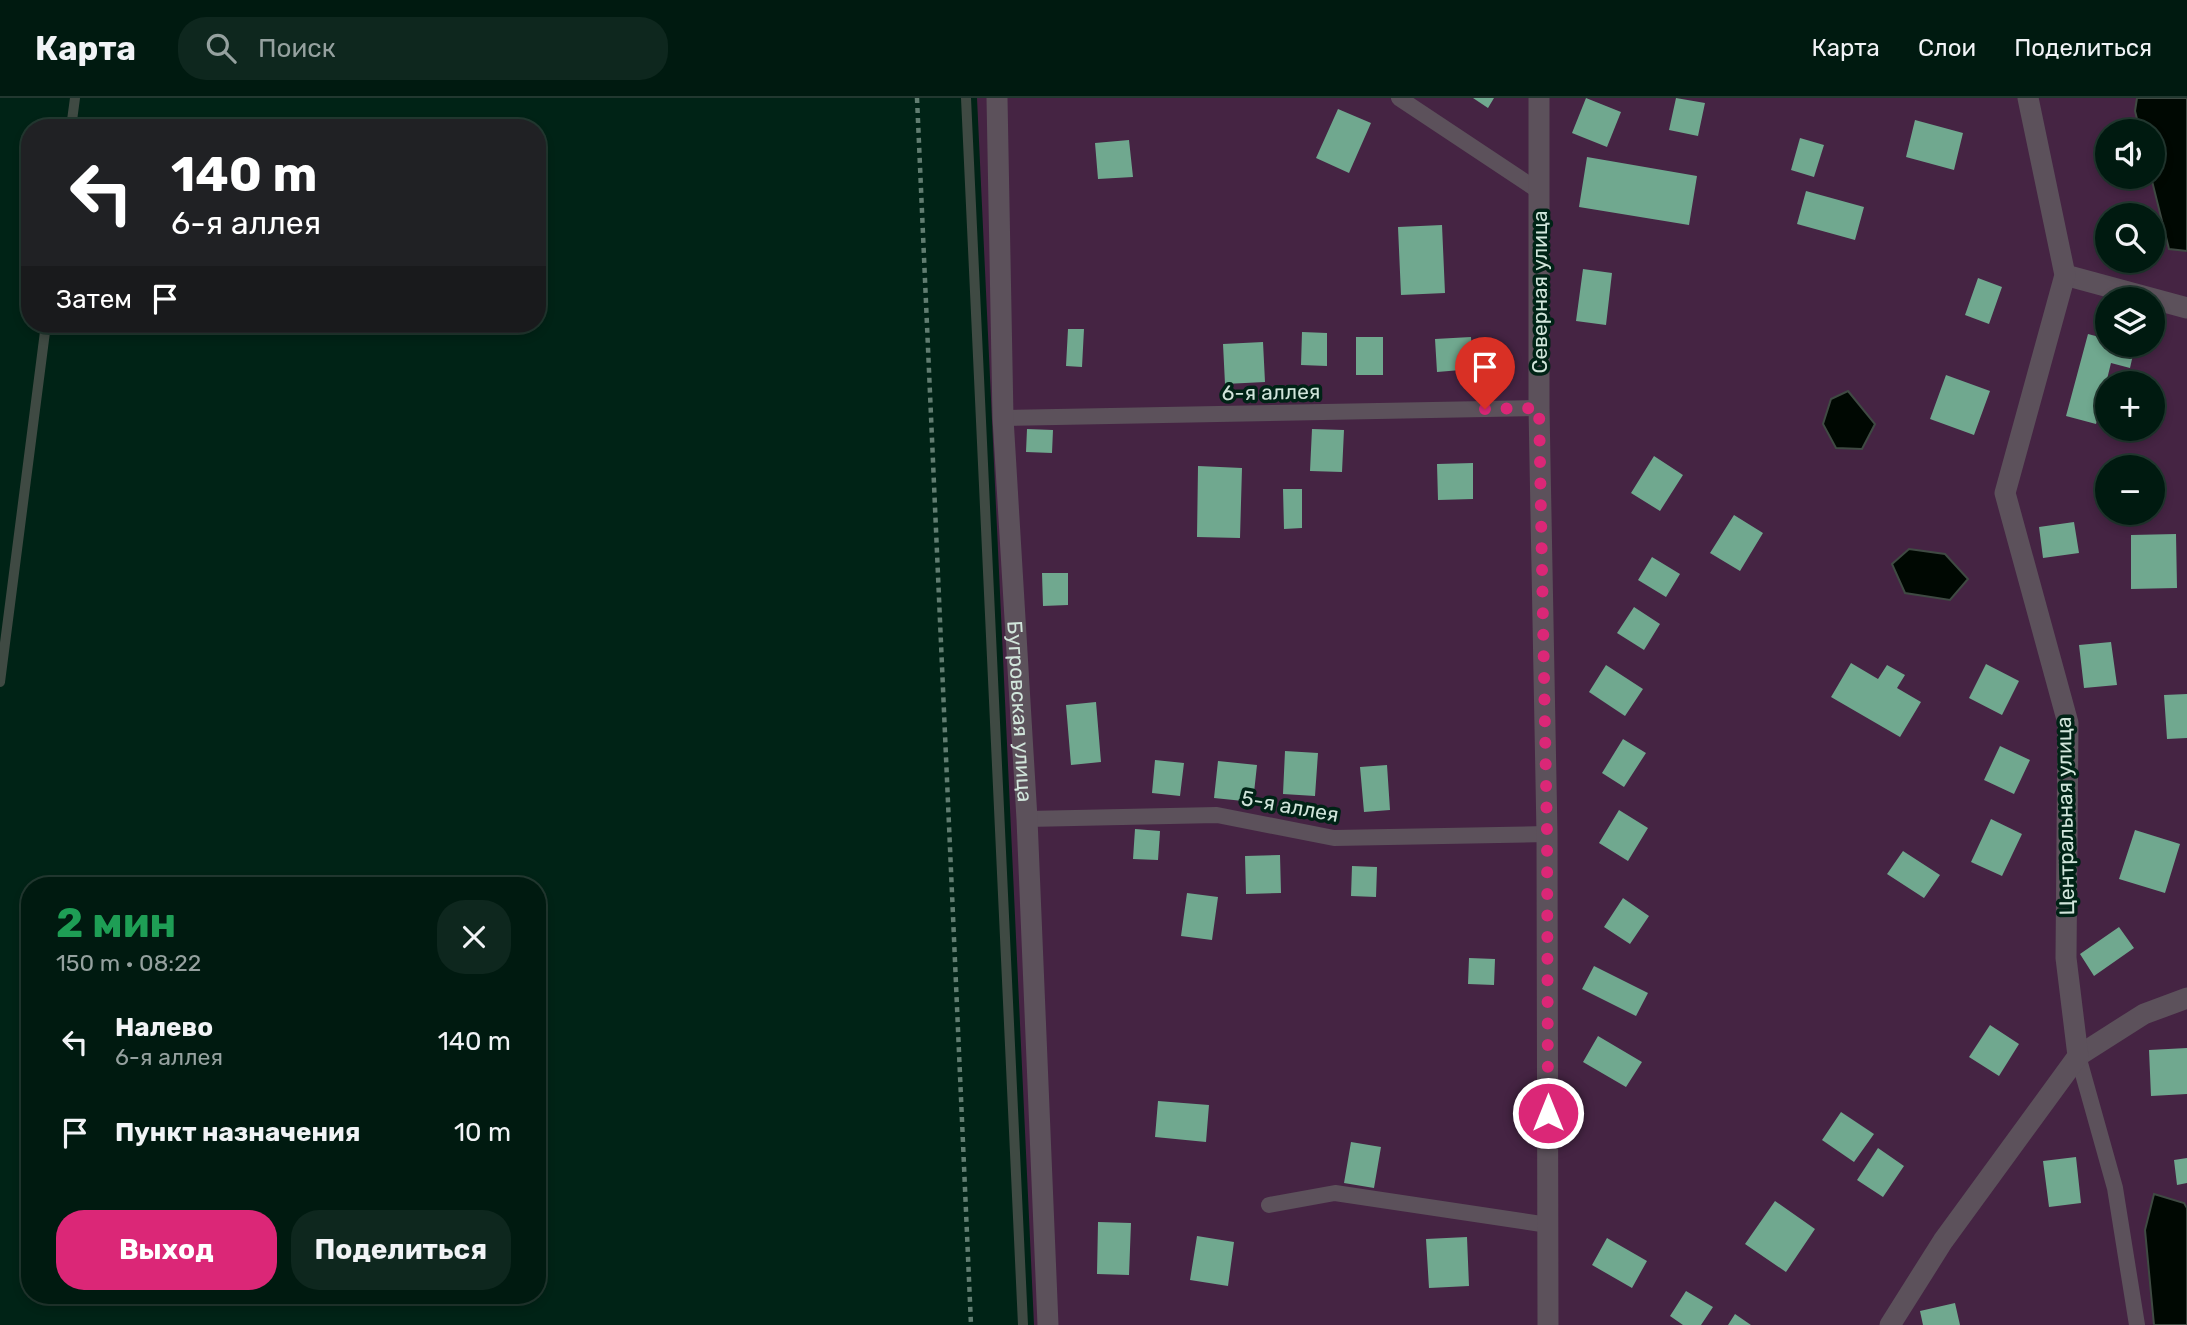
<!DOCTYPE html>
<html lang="ru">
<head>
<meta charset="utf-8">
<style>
	:root { --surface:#001a10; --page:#0e271e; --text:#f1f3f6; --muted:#95a19f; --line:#223830; --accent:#db2777 }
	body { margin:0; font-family:Rubik,sans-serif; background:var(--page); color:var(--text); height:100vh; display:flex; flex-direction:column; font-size:26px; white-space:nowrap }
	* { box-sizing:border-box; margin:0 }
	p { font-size:23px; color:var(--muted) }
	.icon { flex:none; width:38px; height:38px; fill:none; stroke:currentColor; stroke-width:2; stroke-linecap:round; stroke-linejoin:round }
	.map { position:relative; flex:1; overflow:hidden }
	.drawer { position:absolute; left:21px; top:779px; width:525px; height:427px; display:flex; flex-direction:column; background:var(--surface); border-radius:28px; box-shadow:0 4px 10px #0003,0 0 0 2px var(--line) }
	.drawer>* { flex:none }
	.top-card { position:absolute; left:21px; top:21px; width:525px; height:214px; border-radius:28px; box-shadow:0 4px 10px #0003,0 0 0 2px var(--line); background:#202124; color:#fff; overflow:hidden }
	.controls { position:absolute; left:2095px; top:21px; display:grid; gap:14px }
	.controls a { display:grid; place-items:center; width:70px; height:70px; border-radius:50%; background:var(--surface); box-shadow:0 4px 10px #0003,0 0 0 2px var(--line); font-size:35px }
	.pin { position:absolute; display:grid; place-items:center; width:60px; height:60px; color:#fff; margin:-72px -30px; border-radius:50% 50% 50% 0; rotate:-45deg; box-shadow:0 0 7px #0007 }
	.pin .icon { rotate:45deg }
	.me { position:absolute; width:77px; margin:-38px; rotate:0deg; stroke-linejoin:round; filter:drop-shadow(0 0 5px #0008) }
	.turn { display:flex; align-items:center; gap:24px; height:147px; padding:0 35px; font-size:32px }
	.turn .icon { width:91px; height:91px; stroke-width:2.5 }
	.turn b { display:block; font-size:49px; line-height:60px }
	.then { display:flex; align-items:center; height:66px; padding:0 35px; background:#0003; gap:14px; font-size:26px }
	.round { display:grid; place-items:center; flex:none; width:74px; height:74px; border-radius:28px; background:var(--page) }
	.summary { display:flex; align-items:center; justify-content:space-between; height:119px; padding:0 35px }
	h1 { font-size:42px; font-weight:700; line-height:52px; color:#1e9e55 }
	.button { display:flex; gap:14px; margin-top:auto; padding:14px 35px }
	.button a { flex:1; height:80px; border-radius:28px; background:var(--accent); color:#fff; font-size:28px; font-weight:700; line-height:80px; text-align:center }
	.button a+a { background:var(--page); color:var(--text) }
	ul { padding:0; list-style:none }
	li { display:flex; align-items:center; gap:21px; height:91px; padding:0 35px }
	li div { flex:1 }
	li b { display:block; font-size:26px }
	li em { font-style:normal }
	header { display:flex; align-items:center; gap:42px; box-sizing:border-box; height:98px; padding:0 35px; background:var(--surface); border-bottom:2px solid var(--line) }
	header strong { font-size:33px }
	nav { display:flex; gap:38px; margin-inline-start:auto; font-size:24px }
	.search { width:490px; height:63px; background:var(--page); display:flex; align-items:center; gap:18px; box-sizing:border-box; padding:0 24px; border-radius:28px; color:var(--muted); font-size:26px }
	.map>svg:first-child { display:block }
	.green { fill:#452443; fill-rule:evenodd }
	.water { fill:#000802; stroke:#3f4a43; stroke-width:2 }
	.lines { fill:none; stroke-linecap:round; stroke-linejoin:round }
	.stream { stroke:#3f4a43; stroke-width:10 }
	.building { fill:#70a88f }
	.path { stroke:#617d71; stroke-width:4.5; stroke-dasharray:5 5; stroke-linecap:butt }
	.lane { stroke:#5c515b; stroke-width:16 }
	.street { stroke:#5c515b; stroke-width:21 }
	.route { stroke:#db2777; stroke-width:12; stroke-dasharray:0 21.6 }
	.labels { text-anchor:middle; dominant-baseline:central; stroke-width:7; stroke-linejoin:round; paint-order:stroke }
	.street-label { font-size:21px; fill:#d1e5db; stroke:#002316 }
</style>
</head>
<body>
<header>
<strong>Карта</strong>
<div class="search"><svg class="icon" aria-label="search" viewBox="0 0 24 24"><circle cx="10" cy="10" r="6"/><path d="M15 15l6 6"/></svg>Поиск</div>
<nav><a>Карта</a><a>Слои</a><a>Поделиться</a></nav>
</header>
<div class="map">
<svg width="2187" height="1227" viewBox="0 0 2187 1227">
	<rect width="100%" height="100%" fill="#002316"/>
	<path class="green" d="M977,0H2187V1227H1034ZM2107,33H2152V79H2107ZM2107,117H2152V163H2107ZM2107,201H2152V247H2107ZM2107,285H2152V331H2107ZM2107,369H2152V415H2107Z"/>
	<path class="water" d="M2137,0H2187V153L2169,151L2151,79L2152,33H2140L2135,13Z
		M1848,293L1875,326L1862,351L1836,350L1823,326L1831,301Z
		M1909,451L1945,456L1968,481L1950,502L1905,495L1892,466Z
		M2154,1096L2184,1105L2187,1110V1227H2154L2145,1132Z"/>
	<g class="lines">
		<path class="stream" d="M966,0L1023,1227
			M71,30L75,0
			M0,584L46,226"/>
	</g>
	<path class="building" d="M1473,0H1494L1488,10Z
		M1586,0L1621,14L1607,49L1572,35Z
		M1676,0L1705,5L1698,38L1669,32Z
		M1338,11L1371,25L1349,75L1316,60Z
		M1915,22L1963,35L1954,72L1906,59Z
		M1800,40L1824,47L1814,79L1791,72Z
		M1129,42L1133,79L1098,81L1095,45Z
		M1587,59L1697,78L1689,127L1579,109Z
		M1806,93L1864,109L1855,142L1797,126Z
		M1442,127L1445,195L1401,197L1398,129Z
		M1583,171L1612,175L1606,227L1576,223Z
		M1978,180L2002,189L1989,226L1965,217Z
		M1068,231H1084L1082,269L1066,268Z
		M1302,234L1327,235V268L1301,267Z
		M2088,236L2107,241V247L2135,248L2130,270L2111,265L2096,326L2066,318Z
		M1356,239H1383V277H1356Z
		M1471,239L1473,271L1437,274L1435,241Z
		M1263,244L1265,284L1225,286L1223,246Z
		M1946,277L1990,293L1974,337L1930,321Z
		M1027,331L1053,332L1052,355L1026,354Z
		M1312,331L1344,332L1342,374L1310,373Z
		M1654,358L1683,377L1660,413L1631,395Z
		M1473,365V401L1438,402L1437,366Z
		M1198,368L1242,370L1240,440L1197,439Z
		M1283,391H1302V430L1284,431Z
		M1734,417L1763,435L1740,473L1710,455Z
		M2074,424L2079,455L2043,460L2039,429Z
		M2176,436L2177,490L2131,491V437Z
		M1652,459L1680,476L1666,499L1638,482Z
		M1042,475H1068V507L1043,508Z
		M1634,509L1660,526L1644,552L1617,535Z
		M2111,544L2117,587L2084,590L2079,547Z
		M1851,565L1878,581L1887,567L1905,577L1897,590L1921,604L1900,639L1831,599Z
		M1986,566L2019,583L2002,617L1969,600Z
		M1606,567L1643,591L1625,618L1589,594Z
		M2187,596V640L2167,641L2164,597Z
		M1096,604L1101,664L1071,667L1066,607Z
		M1623,641L1646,655L1624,689L1602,675Z
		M2000,648L2030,662L2014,696L1984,682Z
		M1285,653L1318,655L1315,698L1283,696Z
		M1155,662L1184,665L1180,698L1152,695Z
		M1218,663L1257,667L1253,704L1214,700Z
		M1387,667L1390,712L1364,714L1360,669Z
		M1619,712L1648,730L1628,763L1599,745Z
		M1991,721L2022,736L2002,778L1971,764Z
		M1135,731L1160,733L1158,762L1133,761Z
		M2135,732L2180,746L2165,795L2119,781Z
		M1903,753L1940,777L1924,800L1887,776Z
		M1280,757L1281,795L1246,796L1245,758Z
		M1352,768L1377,769L1376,799L1351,798Z
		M1187,795L1218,799L1212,842L1181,838Z
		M1623,800L1649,818L1630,846L1604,829Z
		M2119,829L2134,850L2094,878L2080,856Z
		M1469,860L1495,861L1494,887L1468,886Z
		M1594,868L1648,895L1636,918L1582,891Z
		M1990,927L2019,946L1999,978L1969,959Z
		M1598,938L1642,964L1626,989L1583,964Z
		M2187,950V996L2151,998L2149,952Z
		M1158,1003L1209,1007L1206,1044L1155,1039Z
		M1841,1014L1874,1036L1854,1064L1822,1042Z
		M1351,1044L1381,1049L1374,1090L1344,1085Z
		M1878,1050L1904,1068L1883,1099L1857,1082Z
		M2076,1059L2081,1105L2049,1109L2043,1063Z
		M2187,1060V1085L2177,1087L2174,1062Z
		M1775,1103L1815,1131L1786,1174L1745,1146Z
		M1098,1124L1131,1125L1129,1177L1097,1176Z
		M1197,1138L1234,1144L1228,1188L1190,1182Z
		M1467,1139L1469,1188L1429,1190L1426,1141Z
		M1607,1140L1647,1163L1632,1190L1592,1167Z
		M1686,1193L1713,1209L1701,1227H1683L1670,1218Z
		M1955,1205L1960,1227H1923L1920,1213Z
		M1735,1216L1751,1227H1728Z"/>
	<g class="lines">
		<path class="path" d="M917,0L971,1227"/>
		<path class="lane" d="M1399,0L1539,93
			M1003,320L1539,310
			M1027,721L1217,717L1334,740L1547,736
			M2078,958L2115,1090L2137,1227
			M1269,1107L1335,1095L1548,1127"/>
		<g class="street">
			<path id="s1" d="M997,0L1003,320L1027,721L1048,1227"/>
			<path d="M1539,0V310L1547,736L1548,1227"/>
			<path d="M2065,177L2187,210"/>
			<path d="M2078,958L2144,916L2187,900"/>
			<path d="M1890,1227L1943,1143L2078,958L2066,860L2068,625L2005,395L2065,177L2028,0"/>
		</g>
	</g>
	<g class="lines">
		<path class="route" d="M1485,311L1539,310L1547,736L1548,1015"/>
	</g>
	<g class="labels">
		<g class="street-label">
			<text transform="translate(1539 194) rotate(-90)">Северная улица</text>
			<text transform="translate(1271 294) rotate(-1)">6-я аллея</text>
			<text stroke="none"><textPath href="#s1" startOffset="614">Бугровская улица</textPath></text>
			<text transform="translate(1290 708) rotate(10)">5-я аллея</text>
			<text transform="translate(2065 718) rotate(-91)">Центральная улица</text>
		</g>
	</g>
</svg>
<div class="controls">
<a><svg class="icon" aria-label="sound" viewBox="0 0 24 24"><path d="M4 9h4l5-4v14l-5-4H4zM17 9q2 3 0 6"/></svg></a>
<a><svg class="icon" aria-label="search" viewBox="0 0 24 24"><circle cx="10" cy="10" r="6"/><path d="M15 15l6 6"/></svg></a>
<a><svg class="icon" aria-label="layers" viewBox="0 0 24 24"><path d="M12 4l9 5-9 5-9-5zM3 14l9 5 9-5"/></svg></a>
<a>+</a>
<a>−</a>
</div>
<div class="pin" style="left:1485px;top:311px;background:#d93025"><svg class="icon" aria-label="arrive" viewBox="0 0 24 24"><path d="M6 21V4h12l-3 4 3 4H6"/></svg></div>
<svg class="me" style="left:1548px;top:1015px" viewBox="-20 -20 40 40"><circle r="17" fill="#db2777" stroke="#fff" stroke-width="3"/><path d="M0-11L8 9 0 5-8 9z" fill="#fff"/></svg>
<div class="top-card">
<div class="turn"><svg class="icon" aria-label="left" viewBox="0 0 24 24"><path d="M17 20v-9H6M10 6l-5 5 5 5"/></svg><div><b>140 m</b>6-я аллея</div></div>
<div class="then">Затем<svg class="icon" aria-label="arrive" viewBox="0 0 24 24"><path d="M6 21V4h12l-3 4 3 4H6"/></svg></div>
</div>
<section class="drawer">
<div class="summary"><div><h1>2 мин</h1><p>150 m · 08:22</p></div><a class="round"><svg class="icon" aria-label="close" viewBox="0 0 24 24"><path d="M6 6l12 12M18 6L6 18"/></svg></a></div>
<ul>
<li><svg class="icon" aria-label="left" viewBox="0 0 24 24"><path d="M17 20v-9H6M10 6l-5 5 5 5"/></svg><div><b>Налево</b><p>6-я аллея</p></div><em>140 m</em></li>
<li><svg class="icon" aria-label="arrive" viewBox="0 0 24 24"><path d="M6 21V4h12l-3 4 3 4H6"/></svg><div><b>Пункт назначения</b></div><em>10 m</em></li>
</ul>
<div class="button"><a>Выход</a><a>Поделиться</a></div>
</section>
</div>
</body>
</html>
